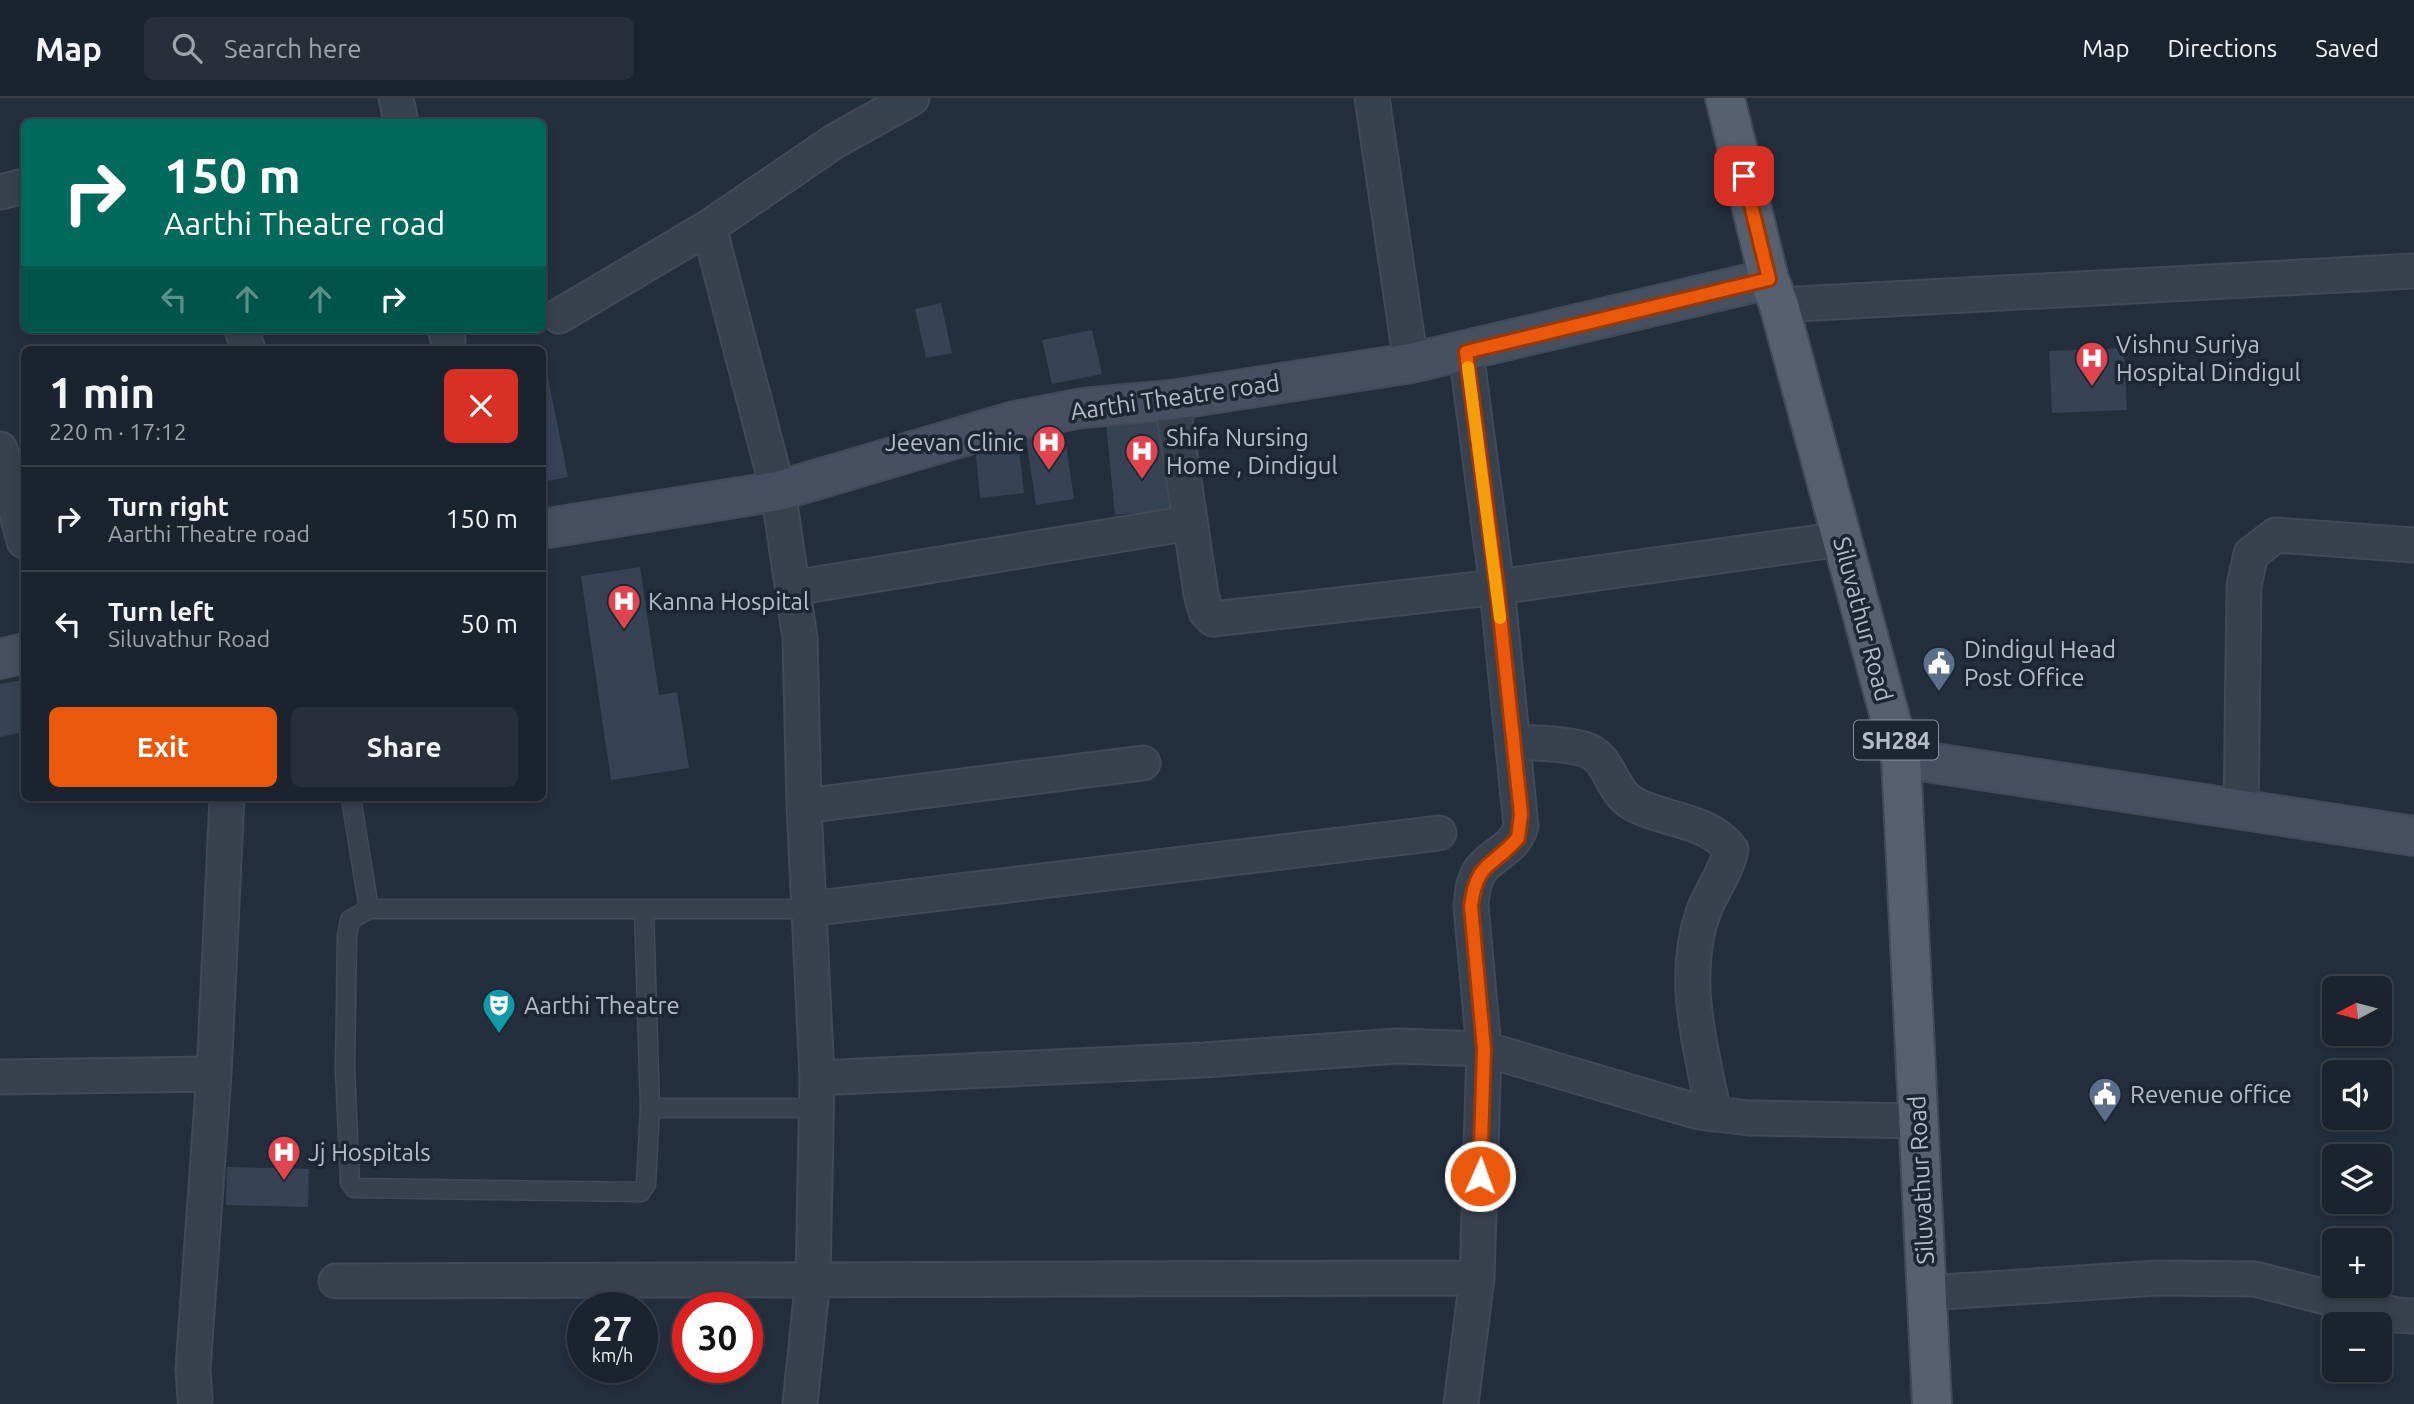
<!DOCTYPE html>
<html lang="en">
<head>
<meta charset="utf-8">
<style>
	:root { --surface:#1b232e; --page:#282f3a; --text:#f1f3f6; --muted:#a0a4aa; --line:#39404a; --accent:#ea580c }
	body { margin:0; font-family:Ubuntu,sans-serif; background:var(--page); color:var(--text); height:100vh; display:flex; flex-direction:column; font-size:26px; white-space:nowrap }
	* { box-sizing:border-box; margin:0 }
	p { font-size:23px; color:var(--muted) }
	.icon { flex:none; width:38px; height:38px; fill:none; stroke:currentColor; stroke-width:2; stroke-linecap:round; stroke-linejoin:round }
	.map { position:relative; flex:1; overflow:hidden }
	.sheet { position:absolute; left:21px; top:248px; width:525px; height:455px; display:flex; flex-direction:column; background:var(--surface); border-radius:10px; box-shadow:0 4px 10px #0003,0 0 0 2px var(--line) }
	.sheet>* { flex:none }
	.top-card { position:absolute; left:21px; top:21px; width:525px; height:214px; border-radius:10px; box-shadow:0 4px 10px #0003,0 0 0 2px var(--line); background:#00695c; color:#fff; overflow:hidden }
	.needle { width:46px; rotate:263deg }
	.fabs { position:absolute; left:2322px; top:878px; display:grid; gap:14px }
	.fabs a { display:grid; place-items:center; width:70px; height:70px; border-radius:10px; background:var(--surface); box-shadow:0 4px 10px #0003,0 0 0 2px var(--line); font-size:35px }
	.speed { position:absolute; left:567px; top:1194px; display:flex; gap:14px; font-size:35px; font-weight:700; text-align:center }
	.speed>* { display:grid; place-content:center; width:91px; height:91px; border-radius:50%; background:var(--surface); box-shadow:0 4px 10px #0003,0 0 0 2px var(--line); line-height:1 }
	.speed small { font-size:18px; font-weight:400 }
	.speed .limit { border:10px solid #d22; background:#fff; color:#111 }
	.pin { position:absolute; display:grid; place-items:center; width:60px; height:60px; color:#fff; margin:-30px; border-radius:14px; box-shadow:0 4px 10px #0006 }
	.me { position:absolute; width:77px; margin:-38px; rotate:2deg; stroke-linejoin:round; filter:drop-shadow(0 0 5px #0008) }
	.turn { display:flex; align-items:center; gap:24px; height:147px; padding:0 28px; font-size:32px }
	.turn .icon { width:91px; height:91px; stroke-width:2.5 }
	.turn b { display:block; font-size:49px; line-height:60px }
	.lanes { display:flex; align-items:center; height:66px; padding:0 28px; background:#0003; justify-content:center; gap:35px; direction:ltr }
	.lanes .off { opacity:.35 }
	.round { display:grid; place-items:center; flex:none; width:74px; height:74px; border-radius:10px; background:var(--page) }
	.head { display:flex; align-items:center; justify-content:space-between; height:119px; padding:0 28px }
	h1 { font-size:42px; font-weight:700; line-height:52px }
	.cta { display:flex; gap:14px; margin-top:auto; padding:14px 28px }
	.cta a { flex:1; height:80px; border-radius:10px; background:var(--accent); color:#fff; font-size:28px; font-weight:700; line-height:80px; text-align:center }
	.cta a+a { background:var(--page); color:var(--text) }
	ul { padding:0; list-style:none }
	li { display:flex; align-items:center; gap:21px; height:105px; padding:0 28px; border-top:2px solid var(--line) }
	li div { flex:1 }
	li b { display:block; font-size:26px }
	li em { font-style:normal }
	header { display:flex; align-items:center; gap:42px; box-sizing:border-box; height:98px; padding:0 35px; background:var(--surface); border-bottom:2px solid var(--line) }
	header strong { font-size:33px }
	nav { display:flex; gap:38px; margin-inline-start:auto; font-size:24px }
	.search { width:490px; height:63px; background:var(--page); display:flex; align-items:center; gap:18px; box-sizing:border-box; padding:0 24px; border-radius:10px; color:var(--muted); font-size:26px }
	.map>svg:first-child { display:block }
	.building { fill:#364354 }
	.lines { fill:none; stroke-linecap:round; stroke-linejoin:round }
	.lane-casing { stroke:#414a57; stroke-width:21 }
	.street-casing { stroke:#414a57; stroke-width:37 }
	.secondary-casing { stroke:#414a57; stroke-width:42 }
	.primary-casing { stroke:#414a57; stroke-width:42 }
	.lane { stroke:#38414e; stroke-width:18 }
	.street { stroke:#38414e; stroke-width:33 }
	.secondary { stroke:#465061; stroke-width:38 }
	.primary { stroke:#56606e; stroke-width:38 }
	.route-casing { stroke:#983908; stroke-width:18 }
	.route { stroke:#ea580c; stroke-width:12 }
	.slow { stroke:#f59e0b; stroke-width:12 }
	.labels { text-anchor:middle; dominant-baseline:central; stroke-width:7; stroke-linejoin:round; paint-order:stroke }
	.shield { fill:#1d2633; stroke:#878f9c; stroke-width:2 }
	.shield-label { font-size:23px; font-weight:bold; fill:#b4bcc9 }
	.poi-label { font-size:24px; fill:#b4bcc9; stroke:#1d2633; text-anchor:start }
	.street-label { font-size:24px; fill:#b4bcc9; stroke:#1d2633 }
</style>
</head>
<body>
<header>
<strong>Map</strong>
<div class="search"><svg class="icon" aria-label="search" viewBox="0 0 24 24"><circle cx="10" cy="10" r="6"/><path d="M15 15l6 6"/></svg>Search here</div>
<nav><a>Map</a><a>Directions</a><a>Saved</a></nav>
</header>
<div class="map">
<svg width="2414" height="1306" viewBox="0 0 2414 1306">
	<rect width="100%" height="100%" fill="#242f3e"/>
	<path class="building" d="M941,205L952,255L926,260L915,211Z
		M1092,232L1102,276L1052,286L1042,242Z
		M2124,250L2127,312L2052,315L2049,253Z
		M548,280L568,379L542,384V281Z
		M1168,319L1177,411L1115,417L1106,325Z
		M1062,321L1074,401L1036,407L1024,327Z
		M1018,341L1024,395L980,400L975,346Z
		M640,469L659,597L677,594L689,670L611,682L581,478Z
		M24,582V612H20L23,634L0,639V586Z
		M227,1069L309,1071L308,1109L226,1107Z"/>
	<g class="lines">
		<defs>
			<path id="lane" d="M351,700L369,811
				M644,812L650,1010L646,1086L641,1094L354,1090L350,1084L345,972L347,838L350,822L369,811H809
				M650,1010H817"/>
			<path id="street" d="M396,0L401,24
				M1372,0L1411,265
				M0,94L24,88
				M709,129L778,393L800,540L804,708L817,980L813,1181L800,1306
				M1779,207L2414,173
				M559,218L709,129L835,43L912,0
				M242,231L248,252
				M445,231L448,242
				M1172,302L1201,496L1206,514L1213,521L1497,489L1842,441
				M0,351L24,443
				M793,490L1190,425
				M1515,644C1537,645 1562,645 1584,651C1610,658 1610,692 1632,705C1663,723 1709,721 1731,752C1726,775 1711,793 1703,815C1680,882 1701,949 1714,1016
				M804,708L1143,665
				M2241,713L2244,488L2251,456L2276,437L2414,447
				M809,811L1439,735
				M0,979L214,976
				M817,980L1203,962L1397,948L1484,951L1699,1014L1749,1020L1918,1023
				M336,1183L1477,1180
				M1927,1195L2157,1180L2255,1181L2396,1217L2414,1218
				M195,1301L193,1271L214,976L227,700
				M1461,1306L1477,1180L1484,951L1471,808C1472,794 1474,777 1485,767C1499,753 1515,749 1521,728L1497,489L1466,254"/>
			<path id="secondary" d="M542,431L778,393L1015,323L1082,310L1172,302L1411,265L1769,181
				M0,561L24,555
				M1901,660L2414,738"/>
			<path id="primary" d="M1725,0L1769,181L1779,207L1901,660L1932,1306"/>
		</defs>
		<use href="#lane" class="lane-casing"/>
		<use href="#street" class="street-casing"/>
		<use href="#secondary" class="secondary-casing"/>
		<use href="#primary" class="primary-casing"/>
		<use href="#lane" class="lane"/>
		<use href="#street" class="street"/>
		<use href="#secondary" class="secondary"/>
		<use href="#primary" class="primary"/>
	</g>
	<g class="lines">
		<defs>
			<path id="route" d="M1480,1078L1484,951L1471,808C1477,762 1492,770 1518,740L1521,716L1497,489L1466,254L1769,181L1744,78"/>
		</defs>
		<use href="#route" class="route-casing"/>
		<use href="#route" class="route"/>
		<path class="slow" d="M1468,269L1500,520"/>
	</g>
	<defs>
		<symbol id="hospital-pin" viewBox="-11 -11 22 30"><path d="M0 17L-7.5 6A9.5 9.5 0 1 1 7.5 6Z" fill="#e0444e" stroke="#1d2633"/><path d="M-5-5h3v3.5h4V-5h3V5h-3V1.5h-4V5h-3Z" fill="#fff"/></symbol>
		<symbol id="civic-pin" viewBox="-11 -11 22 30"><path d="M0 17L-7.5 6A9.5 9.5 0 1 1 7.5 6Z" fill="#5c6f8a" stroke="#1d2633"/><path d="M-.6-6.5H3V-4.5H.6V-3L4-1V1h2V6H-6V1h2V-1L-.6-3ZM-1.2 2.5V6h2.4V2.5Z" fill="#fff"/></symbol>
		<symbol id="theatre-pin" viewBox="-11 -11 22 30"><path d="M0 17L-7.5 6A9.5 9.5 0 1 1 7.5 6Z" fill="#0f9aa8" stroke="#1d2633"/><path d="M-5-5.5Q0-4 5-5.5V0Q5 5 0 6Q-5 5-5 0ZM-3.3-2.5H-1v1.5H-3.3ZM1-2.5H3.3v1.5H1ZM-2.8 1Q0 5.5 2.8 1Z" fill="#fff"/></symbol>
	</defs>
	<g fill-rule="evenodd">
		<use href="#hospital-pin" x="2073" y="241" width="38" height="52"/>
		<use href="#hospital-pin" x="1030" y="325" width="38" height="52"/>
		<use href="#hospital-pin" x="1123" y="334" width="38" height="52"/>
		<use href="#hospital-pin" x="605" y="484" width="38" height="52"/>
		<use href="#civic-pin" x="1920" y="546" width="38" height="52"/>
		<use href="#theatre-pin" x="480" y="888" width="38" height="52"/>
		<use href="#civic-pin" x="2086" y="977" width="38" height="52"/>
		<use href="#hospital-pin" x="265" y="1035" width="38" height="52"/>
	</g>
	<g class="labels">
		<rect class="shield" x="1854" y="622.5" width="84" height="39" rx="5"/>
		<g class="shield-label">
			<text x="1896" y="642">SH284</text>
		</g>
		<g class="poi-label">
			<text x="2116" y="246">Vishnu Suriya<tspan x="2116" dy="28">Hospital Dindigul</tspan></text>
			<text x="1166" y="339">Shifa Nursing<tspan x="1166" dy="28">Home , Dindigul</tspan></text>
			<text x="1024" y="344" text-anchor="end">Jeevan Clinic</text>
			<text x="648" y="503">Kanna Hospital</text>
			<text x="1964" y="551">Dindigul Head<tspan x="1964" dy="28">Post Office</tspan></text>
			<text x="524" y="907">Aarthi Theatre</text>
			<text x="2130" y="996">Revenue office</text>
			<text x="308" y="1054">Jj Hospitals</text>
		</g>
		<g class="street-label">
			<text transform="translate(1175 299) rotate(-8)">Aarthi Theatre road</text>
			<text transform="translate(1863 521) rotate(75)">Siluvathur Road</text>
			<text transform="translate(1921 1082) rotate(-93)">Siluvathur Road</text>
		</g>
	</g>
</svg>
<div class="fabs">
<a><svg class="needle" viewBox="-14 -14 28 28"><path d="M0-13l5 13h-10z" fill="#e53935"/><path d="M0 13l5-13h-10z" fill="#a0a4aa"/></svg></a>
<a><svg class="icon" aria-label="sound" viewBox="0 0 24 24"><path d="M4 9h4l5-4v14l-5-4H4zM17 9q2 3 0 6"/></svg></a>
<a><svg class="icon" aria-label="layers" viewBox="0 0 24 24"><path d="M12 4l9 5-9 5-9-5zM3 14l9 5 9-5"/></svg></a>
<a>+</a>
<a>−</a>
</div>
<div class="speed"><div>27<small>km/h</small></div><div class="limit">30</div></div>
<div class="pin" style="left:1744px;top:78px;background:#d93025"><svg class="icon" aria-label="arrive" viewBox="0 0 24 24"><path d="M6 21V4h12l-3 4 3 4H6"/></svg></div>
<svg class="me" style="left:1480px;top:1078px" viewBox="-20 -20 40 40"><circle r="17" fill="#ea580c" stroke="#fff" stroke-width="3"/><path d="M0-11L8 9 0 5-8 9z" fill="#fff"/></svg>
<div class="top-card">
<div class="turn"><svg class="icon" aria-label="right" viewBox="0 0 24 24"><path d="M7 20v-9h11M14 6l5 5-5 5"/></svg><div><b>150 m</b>Aarthi Theatre road</div></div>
<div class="lanes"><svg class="icon off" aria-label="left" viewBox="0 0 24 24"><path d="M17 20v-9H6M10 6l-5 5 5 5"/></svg><svg class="icon off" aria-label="ahead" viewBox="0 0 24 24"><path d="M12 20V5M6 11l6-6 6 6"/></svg><svg class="icon off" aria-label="ahead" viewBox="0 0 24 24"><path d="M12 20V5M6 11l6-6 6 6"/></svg><svg class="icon" aria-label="right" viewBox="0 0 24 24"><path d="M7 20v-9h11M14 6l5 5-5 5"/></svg></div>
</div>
<section class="sheet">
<div class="head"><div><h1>1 min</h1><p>220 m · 17:12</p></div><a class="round" style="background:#d93025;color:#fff"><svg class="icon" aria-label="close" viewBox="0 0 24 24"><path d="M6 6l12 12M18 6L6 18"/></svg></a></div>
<ul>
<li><svg class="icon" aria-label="right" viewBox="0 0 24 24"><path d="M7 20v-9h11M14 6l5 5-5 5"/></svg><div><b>Turn right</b><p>Aarthi Theatre road</p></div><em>150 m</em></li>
<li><svg class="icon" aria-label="left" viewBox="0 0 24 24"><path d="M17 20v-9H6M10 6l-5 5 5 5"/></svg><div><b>Turn left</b><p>Siluvathur Road</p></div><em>50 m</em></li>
</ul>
<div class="cta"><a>Exit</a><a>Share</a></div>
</section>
</div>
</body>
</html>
